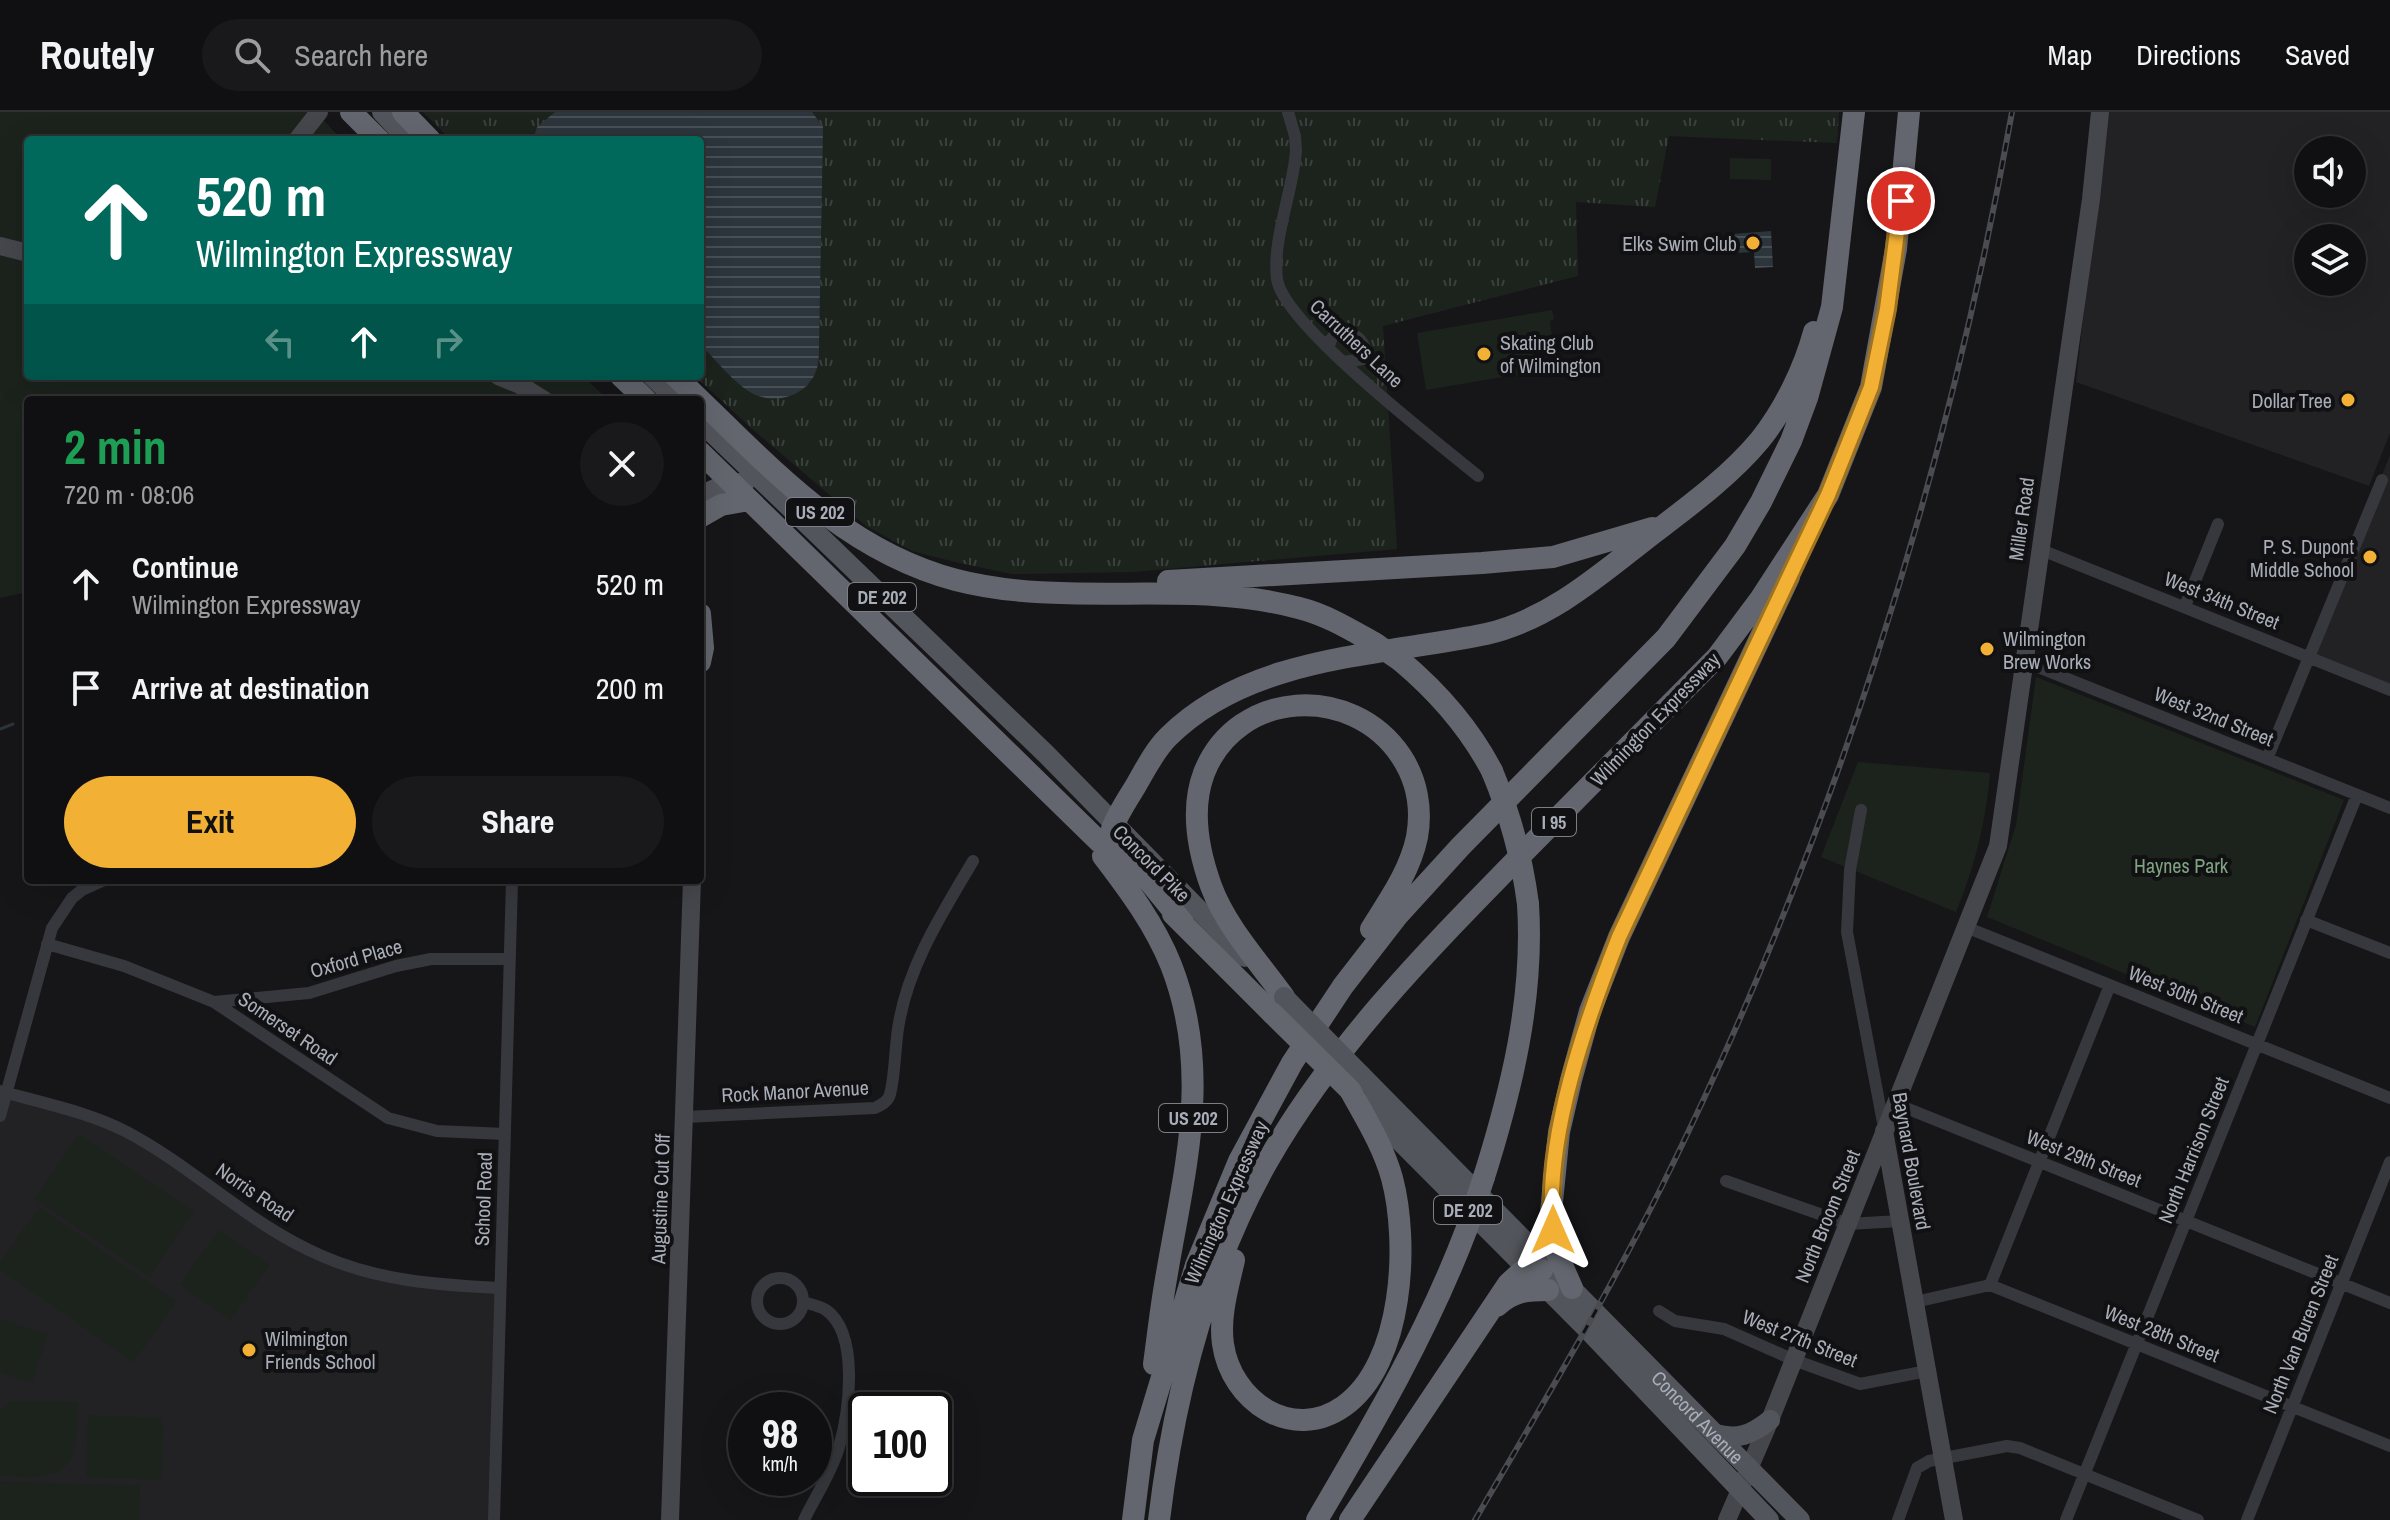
<!DOCTYPE html>
<html lang="en">
<head>
<meta charset="utf-8">
<style>
	:root { --surface:#101012; --page:#19191b; --text:#f1f3f6; --muted:#9c9d9f; --line:#303032; --accent:#f2b134 }
	body { margin:0; font-family:"Archivo Narrow",sans-serif; background:var(--page); color:var(--text); height:100vh; display:flex; flex-direction:column; font-size:30px; white-space:nowrap }
	* { box-sizing:border-box; margin:0 }
	p { font-size:26px; color:var(--muted) }
	.icon { flex:none; width:44px; height:44px; fill:none; stroke:currentColor; stroke-width:2; stroke-linecap:round; stroke-linejoin:round }
	.map { position:relative; flex:1; overflow:hidden }
	.details { position:absolute; left:24px; top:284px; width:680px; height:488px; display:flex; flex-direction:column; background:var(--surface); border-radius:8px; box-shadow:0 8px 32px #0002,0 0 0 2px var(--line) }
	.details>* { flex:none }
	.top-card { position:absolute; left:24px; top:24px; width:680px; height:244px; border-radius:8px; box-shadow:0 8px 32px #0002,0 0 0 2px var(--line); background:#00695c; color:#fff; overflow:hidden }
	.buttons { position:absolute; left:2294px; top:24px; display:grid; gap:16px }
	.buttons a { display:grid; place-items:center; width:72px; height:72px; border-radius:50%; background:var(--surface); box-shadow:0 8px 32px #0002,0 0 0 2px var(--line); font-size:40px }
	.speed { position:absolute; left:728px; top:1280px; display:flex; gap:16px; font-size:40px; font-weight:700; text-align:center }
	.speed>* { display:grid; place-content:center; width:104px; height:104px; border-radius:50%; background:var(--surface); box-shadow:0 8px 32px #0002,0 0 0 2px var(--line); line-height:1 }
	.speed small { font-size:20px; font-weight:400 }
	.speed .limit { border:4px solid #111; border-radius:12px; background:#fff; color:#111 }
	.pin { position:absolute; display:grid; place-items:center; width:68px; height:68px; color:#fff; margin:-34px; border:4px solid #fff; border-radius:50%; box-shadow:0 2px 8px #0007 }
	.me { position:absolute; width:88px; margin:-44px; rotate:0deg; stroke-linejoin:round; filter:drop-shadow(0 0 6px #0008) }
	.turn { display:flex; align-items:center; gap:28px; height:168px; padding:0 40px; font-size:36px }
	.turn .icon { width:104px; height:104px; stroke-width:2.5 }
	.turn b { display:block; font-size:56px; line-height:68px }
	.lanes { display:flex; align-items:center; height:76px; padding:0 40px; background:#0003; justify-content:center; gap:40px; direction:ltr }
	.lanes .off { opacity:.35 }
	.round { display:grid; place-items:center; flex:none; width:84px; height:84px; border-radius:42px; background:var(--page) }
	.head { display:flex; align-items:center; justify-content:space-between; height:136px; padding:0 40px }
	h1 { font-size:48px; font-weight:800; line-height:60px; color:#1e9e55 }
	.primary-button { display:flex; gap:16px; margin-top:auto; padding:16px 40px }
	.primary-button a { flex:1; height:92px; border-radius:48px; background:var(--accent); color:#111; font-size:32px; font-weight:800; line-height:92px; text-align:center }
	.primary-button a+a { background:var(--page); color:var(--text) }
	ul { padding:0; list-style:none }
	li { display:flex; align-items:center; gap:24px; height:104px; padding:0 40px }
	li div { flex:1 }
	li b { display:block; font-size:30px }
	li em { font-style:normal }
	header { display:flex; align-items:center; gap:48px; box-sizing:border-box; height:112px; padding:0 40px; background:var(--surface); border-bottom:2px solid var(--line) }
	header strong { font-size:38px }
	nav { display:flex; gap:44px; margin-inline-start:auto; font-size:28px }
	.search { width:560px; height:72px; background:var(--page); display:flex; align-items:center; gap:20px; box-sizing:border-box; padding:0 28px; border-radius:44px; color:var(--muted); font-size:30px }
	.map>svg:first-child { display:block }
	.built { fill:#222225; fill-rule:evenodd }
	.grass { fill:url(#grass-tufts) }
	.park { fill:#1c231d }
	.water { fill:url(#water-rules) }
	.lines { fill:none; stroke-linecap:round; stroke-linejoin:round }
	.stream { stroke:#2c353c; stroke-width:3 }
	.street { stroke:#37383d; stroke-width:12 }
	.secondary { stroke:#45474d; stroke-width:18 }
	.primary { stroke:#53555c; stroke-width:20 }
	.highway { stroke:#63666e; stroke-width:22 }
	.rail-casing { stroke:#4a4c52; stroke-width:6 }
	.rail { stroke:#111113; stroke-width:3; stroke-dasharray:9; stroke-linecap:butt }
	.primary-bridge { stroke:#53555c; stroke-width:20 }
	.highway-bridge { stroke:#63666e; stroke-width:22 }
	.route-casing { stroke:#9d7322; stroke-width:20 }
	.route { stroke:#f2b134; stroke-width:14 }
	.poi-dot { fill:#f2b134; stroke:#111113; stroke-width:3 }
	.labels { text-anchor:middle; dominant-baseline:central; stroke-width:8; stroke-linejoin:round; paint-order:stroke }
	.shield { fill:#111113; stroke:#7b7e86; stroke-width:2 }
	.shield-label { font-size:18px; font-weight:bold; fill:#a8adb8 }
	.poi-label { font-size:20px; fill:#a8adb8; stroke:#111113; text-anchor:end }
	.street-label { font-size:20px; fill:#a8adb8; stroke:#111113 }
	.park-label { font-size:20px; fill:#7fa381; stroke:#111113 }
</style>
</head>
<body>
<header>
<strong>Routely</strong>
<div class="search"><svg class="icon" aria-label="search" viewBox="0 0 24 24"><circle cx="10" cy="10" r="6"/><path d="M15 15l6 6"/></svg>Search here</div>
<nav><a>Map</a><a>Directions</a><a>Saved</a></nav>
</header>
<div class="map">
<svg width="2390" height="1408" viewBox="0 0 2390 1408">
	<defs>
		<pattern id="grass-tufts" width="24" height="20" patternUnits="userSpaceOnUse" patternTransform="scale(2)"><rect width="24" height="20" fill="#1c231d"/><path d="M3 7l-1-3M5 7V3M7 7l1-3M15 17l-1-3M17 17v-4M19 17l1-3" fill="none" stroke="#3a403c"/></pattern>
		<pattern id="water-rules" width="6" height="5" patternUnits="userSpaceOnUse" patternTransform="scale(2)"><rect width="6" height="5" fill="#2c353c"/><path d="M0 2.5h6" fill="none" stroke="#485056"/></pattern>
	</defs>
	<rect width="100%" height="100%" fill="#161618"/>
	<path class="built" d="M2106,0H2390V321L2369,374L2076,270ZM2308,38H2352V82H2308ZM2308,126H2352V170H2308Z
		M2390,343V578L2310,546Z
		M6,981L109,1012L277,1120L357,1158L500,1176L494,1408H0V1004Z"/>
	<path class="grass" d="M423,0H1839L1837,31L1669,24L1655,95L1576,90L1578,164L1383,214L1397,437L1132,460L1012,462L955,450L912,439L866,414L751,316L695,264H700V28H451Z"/>
	<path class="park" d="M0,0H316L342,28H28V264H583L608,288H28V480L0,486Z
		M1730,46L1771,47V68L1730,67Z
		M1552,198L1554,207L1550,209L1552,226L1545,228L1550,257L1426,278L1417,221Z
		M2036,565L2344,688L2255,915L1987,805L2016,713Z
		M1858,650L1990,661C1986,710 1975,754 1956,800L1821,745Z
		M79,1022L194,1100L150,1165L35,1087Z
		M39,1095L176,1189L134,1250L0,1158V1151Z
		M218,1118L269,1153L231,1208L180,1173Z
		M0,1207L48,1222L32,1271L0,1260Z
		M11,1289L78,1290C80,1354 67,1373 0,1363V1299Z
		M88,1303L163,1306L161,1368L86,1365Z
		M1,1369L140,1374L139,1408H0Z"/>
	<path class="water" d="M555,0H812L823,15L819,234C819,242 819,252 816,259C805,288 767,295 744,276C728,264 714,246 700,232V28H533L537,15Z
		M1771,119L1773,155L1755,156L1754,140L1734,141L1733,122Z"/>
	<g class="lines">
		<path class="stream" d="M0,617L13,612"/>
		<path class="street" d="M1288,0L1295,24L1296,39C1293,79 1272,128 1277,167C1283,212 1437,330 1478,364
			M1327,233C1337,213 1363,219 1366,241L1363,247L1343,250
			M2039,437L2390,578
			M2185,494L2218,412
			M2023,549L2390,696
			M2267,647L2382,368
			M1861,698L1850,758L1847,820L1884,1016
			M2306,808L2390,841
			M1968,816L2390,986
			M47,832L124,854L214,890L388,1006L437,1019L505,1022
			M214,890L309,881L396,854L431,847H509
			M0,979C43,991 88,1000 127,1020C195,1056 251,1114 322,1144C379,1169 438,1173 500,1176
			M1896,992L2390,1191
			M0,1004L52,816L72,786L82,778L104,768
			M685,1005L875,996C881,993 886,991 889,985C895,971 895,929 899,911C909,852 943,800 973,749
			M1726,1069L1848,1112L1900,1109
			M757 1189a23 23 0 1 1 46 0a23 23 0 1 1-46 0Z
			M1990,1173L2110,873
			M803,1190C810,1192 820,1194 826,1198C860,1222 849,1301 839,1335C832,1360 815,1385 804,1408
			M1915,1190L1990,1173L2390,1334
			M1659,1199L1675,1209L1724,1217L1794,1248L1860,1272L1927,1259
			M494,1408L512,768
			M1898,1408L1917,1356L1929,1349L2007,1334L2020,1336L2198,1408
			M2066,1408L2357,683
			M2247,1408L2390,1050"/>
		<path class="secondary" d="M297,28L319,0
			M0,134L28,141
			M498,264L520,273L544,288
			M1884,1019L1954,1408
			M670,1408L692,768
			M1727,1408L1770,1308L1998,734L2091,87L2100,0"/>
		<g class="primary">
			<path d="M382,0L408,28"/>
			<path d="M652,264L677,288"/>
			<path d="M700,309L1046,642L1245,845"/>
			<path d="M700,384L717,376L745,370"/>
			<path id="s1" d="M1361,963L1800,1408"/>
			<path d="M1361,990L1587,1217L1769,1408"/>
			<path d="M1715,1322C1738,1328 1751,1323 1770,1308"/>
		</g>
		<path class="highway" d="M351,0L379,28
			M403,0L430,28
			M621,264L646,288
			M675,264C762,345 836,436 956,468C1069,497 1187,466 1299,496C1327,503 1351,518 1376,532
			M700,340L1120,750
			M700,405L721,393L749,388
			M1168,469L1482,451L1553,445L1652,416
			M700,502L703,536L700,550
			M1401,549C1439,581 1469,615 1492,659
			M1103,744C1129,778 1155,813 1171,853C1213,960 1184,1059 1166,1167C1161,1195 1158,1223 1154,1252
			M1173,802L1272,901
			M1184,812L1117,730L1112,717C1117,703 1127,688 1135,675C1145,658 1154,639 1168,625C1250,543 1381,544 1486,522C1549,508 1601,462 1651,423C1689,394 1729,365 1760,328C1784,298 1804,257 1814,220
			M1284,885C1259,850 1226,815 1211,774C1198,738 1190,698 1204,661C1237,577 1352,571 1401,644C1417,668 1422,697 1417,725C1410,759 1389,788 1371,817
			M1484,1065C1512,976 1534,886 1528,792
			M1234,1148C1228,1175 1219,1204 1223,1232C1231,1289 1292,1331 1344,1294C1404,1251 1409,1130 1392,1066C1383,1034 1366,1007 1350,978
			M1572,1176L1555,1137L1551,1100L1559,1020L1571,968L1590,899L1619,825L1789,465
			M1497,1194C1513,1179 1527,1178 1548,1178
			M1133,1408L1143,1328L1196,1153L1239,1049L1292,951L1343,874L1398,803L1461,734L1666,526L1735,434L1761,390L1791,329L1807,286L1832,195L1854,0
			M1159,1408C1174,1284 1205,1160 1267,1050C1334,933 1427,839 1521,743C1587,677 1652,611 1717,545L1761,486L1828,383L1871,275L1896,137L1909,0
			M1317,1408C1373,1313 1428,1219 1467,1116
			M1350,1408L1508,1172L1521,1160L1542,1158"/>
		<defs>
			<path id="rail" d="M1475,1408C1539,1298 1604,1190 1661,1076C1829,738 1946,371 2012,0"/>
		</defs>
		<use href="#rail" class="rail-casing"/>
		<use href="#rail" class="rail"/>
		<path class="primary-bridge" d="M1284,885L1361,963"/>
		<path class="highway-bridge" d="M1376,532L1401,549
			M1492,659C1510,702 1522,746 1528,792
			M1272,901L1350,978
			M1467,1116L1484,1065"/>
	</g>
	<g class="lines">
		<defs>
			<path id="route" d="M1553,1118C1544,1026 1586,909 1619,825L1828,383L1871,275L1887,197L1901,89"/>
		</defs>
		<use href="#route" class="route-casing"/>
		<use href="#route" class="route"/>
	</g>
	<g class="poi-dot">
		<circle cx="1753" cy="131" r="8"/>
		<circle cx="1484" cy="242" r="8"/>
		<circle cx="2348" cy="288" r="8"/>
		<circle cx="2370" cy="445" r="8"/>
		<circle cx="1987" cy="537" r="8"/>
		<circle cx="249" cy="1238" r="8"/>
	</g>
	<g class="labels">
		<g class="shield">
			<rect x="786" y="386" width="68" height="28" rx="6"/>
			<rect x="848" y="471" width="68" height="28" rx="6"/>
			<rect x="1532" y="696" width="44" height="28" rx="6"/>
			<rect x="1159" y="992" width="68" height="28" rx="6"/>
			<rect x="1434" y="1084" width="68" height="28" rx="6"/>
		</g>
		<g class="shield-label">
			<text x="820" y="400">US 202</text>
			<text x="882" y="485">DE 202</text>
			<text x="1554" y="710">I 95</text>
			<text x="1193" y="1006">US 202</text>
			<text x="1468" y="1098">DE 202</text>
		</g>
		<g class="poi-label">
			<text x="1737" y="131">Elks Swim Club</text>
			<text x="1500" y="230" text-anchor="start">Skating Club<tspan x="1500" dy="23">of Wilmington</tspan></text>
			<text x="2332" y="288">Dollar Tree</text>
			<text x="2354" y="434">P. S. Dupont<tspan x="2354" dy="23">Middle School</tspan></text>
			<text x="2003" y="526" text-anchor="start">Wilmington<tspan x="2003" dy="23">Brew Works</tspan></text>
			<text x="265" y="1226" text-anchor="start">Wilmington<tspan x="265" dy="23">Friends School</tspan></text>
		</g>
		<g class="street-label">
			<text transform="translate(1357 231) rotate(43)">Carruthers Lane</text>
			<text transform="translate(2021 407) rotate(-82)">Miller Road</text>
			<text transform="translate(2222 488) rotate(22)">West 34th Street</text>
			<text transform="translate(2214 604) rotate(22)">West 32nd Street</text>
			<text transform="translate(1655 607) rotate(-46)">Wilmington Expressway</text>
			<text transform="translate(1152 751) rotate(45)">Concord Pike</text>
			<text transform="translate(356 846) rotate(-16)">Oxford Place</text>
			<text transform="translate(2186 882) rotate(22)">West 30th Street</text>
			<text transform="translate(288 916) rotate(34)">Somerset Road</text>
			<text transform="translate(795 979) rotate(-3)">Rock Manor Avenue</text>
			<text transform="translate(2193 1038) rotate(-68)">North Harrison Street</text>
			<text transform="translate(2084 1046) rotate(22)">West 29th Street</text>
			<text transform="translate(1912 1049) rotate(80)">Baynard Boulevard</text>
			<text transform="translate(255 1080) rotate(34)">Norris Road</text>
			<text transform="translate(483 1087) rotate(-88)">School Road</text>
			<text transform="translate(660 1087) rotate(-88)">Augustine Cut Off</text>
			<text transform="translate(1226 1090) rotate(-66)">Wilmington Expressway</text>
			<text transform="translate(1827 1104) rotate(-68)">North Broom Street</text>
			<text transform="translate(2162 1221) rotate(22)">West 28th Street</text>
			<text transform="translate(2300 1222) rotate(-68)">North Van Buren Street</text>
			<text transform="translate(1800 1226) rotate(22)">West 27th Street</text>
			<text stroke="none"><textPath href="#s1" startOffset="480">Concord Avenue</textPath></text>
		</g>
		<g class="park-label">
			<text x="2181" y="753">Haynes Park</text>
		</g>
	</g>
</svg>
<div class="buttons">
<a><svg class="icon" aria-label="sound" viewBox="0 0 24 24"><path d="M4 9h4l5-4v14l-5-4H4zM17 9q2 3 0 6"/></svg></a>
<a><svg class="icon" aria-label="layers" viewBox="0 0 24 24"><path d="M12 4l9 5-9 5-9-5zM3 14l9 5 9-5"/></svg></a>
</div>
<div class="speed"><div>98<small>km/h</small></div><div class="limit">100</div></div>
<div class="pin" style="left:1901px;top:89px;background:#d93025"><svg class="icon" aria-label="arrive" viewBox="0 0 24 24"><path d="M6 21V4h12l-3 4 3 4H6"/></svg></div>
<svg class="me" style="left:1553px;top:1118px" viewBox="-20 -20 40 40"><path d="M0-17L14 15 0 8-14 15z" fill="#f2b134" stroke="#fff" stroke-width="4"/></svg>
<div class="top-card">
<div class="turn"><svg class="icon" aria-label="ahead" viewBox="0 0 24 24"><path d="M12 20V5M6 11l6-6 6 6"/></svg><div><b>520 m</b>Wilmington Expressway</div></div>
<div class="lanes"><svg class="icon off" aria-label="left" viewBox="0 0 24 24"><path d="M17 20v-9H6M10 6l-5 5 5 5"/></svg><svg class="icon" aria-label="ahead" viewBox="0 0 24 24"><path d="M12 20V5M6 11l6-6 6 6"/></svg><svg class="icon off" aria-label="right" viewBox="0 0 24 24"><path d="M7 20v-9h11M14 6l5 5-5 5"/></svg></div>
</div>
<section class="details">
<div class="head"><div><h1>2 min</h1><p>720 m · 08:06</p></div><a class="round"><svg class="icon" aria-label="close" viewBox="0 0 24 24"><path d="M6 6l12 12M18 6L6 18"/></svg></a></div>
<ul>
<li><svg class="icon" aria-label="ahead" viewBox="0 0 24 24"><path d="M12 20V5M6 11l6-6 6 6"/></svg><div><b>Continue</b><p>Wilmington Expressway</p></div><em>520 m</em></li>
<li><svg class="icon" aria-label="arrive" viewBox="0 0 24 24"><path d="M6 21V4h12l-3 4 3 4H6"/></svg><div><b>Arrive at destination</b></div><em>200 m</em></li>
</ul>
<div class="primary-button"><a>Exit</a><a>Share</a></div>
</section>
</div>
</body>
</html>
